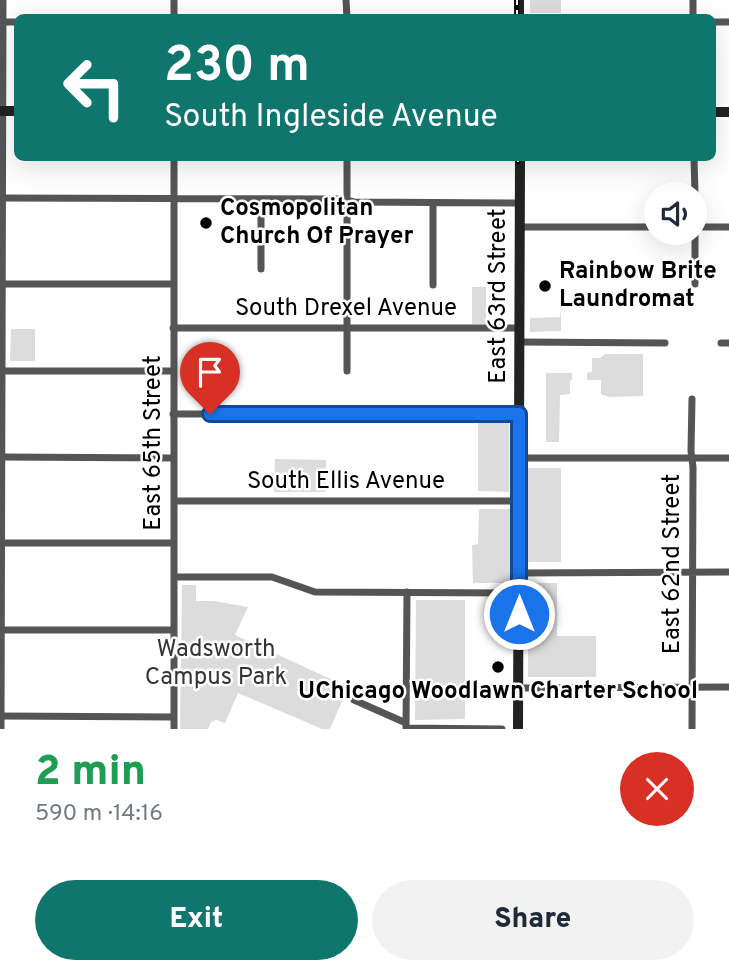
<!DOCTYPE html>
<html lang="en">
<head>
<meta charset="utf-8">
<style>
	:root { --surface:#fff; --page:#f2f2f3; --text:#1f2937; --muted:#747a83; --accent:#0f766e }
	body { margin:0; font-family:Overpass,sans-serif; background:var(--page); color:var(--text); height:100vh; display:flex; flex-direction:column; font-size:26px; white-space:nowrap }
	* { box-sizing:border-box; margin:0 }
	p { font-size:23px; color:var(--muted) }
	.icon { flex:none; width:38px; height:38px; fill:none; stroke:currentColor; stroke-width:2; stroke-linecap:round; stroke-linejoin:round }
	.map { position:relative; height:729px; overflow:hidden }
	.sheet { display:flex; flex-direction:column; background:var(--surface); flex:1 }
	.sheet>* { flex:none }
	.hud { position:absolute; left:14px; top:14px; width:702px; height:147px; border-radius:10px; box-shadow:0 7px 28px #0002; background:#0f766e; color:#fff; overflow:hidden }
	.fabs { position:absolute; left:644px; top:182px; display:grid; gap:14px }
	.fabs a { display:grid; place-items:center; width:63px; height:63px; border-radius:50%; background:var(--surface); box-shadow:0 7px 28px #0002; font-size:35px }
	.pin { position:absolute; display:grid; place-items:center; width:60px; height:60px; color:#fff; margin:-72px -30px; border-radius:50% 50% 50% 0; rotate:-45deg; box-shadow:0 0 7px #0007 }
	.pin .icon { rotate:45deg }
	.me { position:absolute; width:77px; margin:-38px; rotate:0deg; stroke-linejoin:round; filter:drop-shadow(0 0 5px #0008) }
	.turn { display:flex; align-items:center; gap:24px; height:147px; padding:0 35px; font-size:32px }
	.turn .icon { width:91px; height:91px; stroke-width:2.5 }
	.turn b { display:block; font-size:49px; line-height:60px }
	.round { display:grid; place-items:center; flex:none; width:74px; height:74px; border-radius:37px; background:var(--page) }
	.head { display:flex; align-items:center; justify-content:space-between; height:119px; padding:0 35px }
	h1 { font-size:42px; font-weight:800; line-height:52px; color:#1e9e55 }
	.primary-button { display:flex; gap:14px; margin-top:auto; padding:14px 35px }
	.primary-button a { flex:1; height:80px; border-radius:42px; background:var(--accent); color:#fff; font-size:28px; font-weight:800; line-height:80px; text-align:center }
	.primary-button a+a { background:var(--page); color:var(--text) }
	.map>svg:first-child { display:block }
	.green { fill:#dcdcdc }
	.lines { fill:none; stroke-linecap:round; stroke-linejoin:round }
	.minor { stroke:#555; stroke-width:7 }
	.tertiary { stroke:#555; stroke-width:9 }
	.secondary { stroke:#222; stroke-width:10 }
	.rail-casing { stroke:#000; stroke-width:4.5 }
	.rail { stroke:#fff; stroke-width:2; stroke-dasharray:5; stroke-linecap:butt }
	.route-casing { stroke:#114b97; stroke-width:18 }
	.route { stroke:#1a73e8; stroke-width:12 }
	.poi-dot { fill:#000; stroke:#fff; stroke-width:2.5 }
	.labels { text-anchor:middle; dominant-baseline:central; stroke-width:5; stroke-linejoin:round; paint-order:stroke }
	.poi-label { font-size:24px; font-weight:bold; fill:#000; stroke:#fff; text-anchor:start }
	.street-label { font-size:24px; fill:#000; stroke:#fff }
	.park-label { font-size:24px; fill:#333; stroke:#fff }
</style>
</head>
<body>
<div class="map">
<svg width="729" height="729" viewBox="0 0 729 729">
	<rect width="100%" height="100%" fill="#fff"/>
	<path class="green" d="M530,0H561V13H530Z
		M472,287H486V324H472Z
		M561,309V331L530,332V318L560,317Z
		M11,329H35V361H10Z
		M605,354H643V396L609,397L601,394V380H587V373L592,372V358H600Z
		M546,373H572V380H570V394L560,395L559,442H546Z
		M478,423H509V492L478,491Z
		M275,459L326,460V492H274Z
		M528,468H561V562H528Z
		M479,509H510V583H473L472,545L478,544Z
		M528,583H557V636H596V677H528Z
		M182,585H196V601H214L248,607L235,635L348,687L330,729H322L238,693L225,723L216,720L211,722L208,729H180Z
		M416,600H465V719L415,720Z"/>
	<g class="lines">
		<path class="minor" d="M174,0V18
			M346,0L347,18
			M693,0V18
			M0,22H18
			M712,22H729
			M694,158L695,194
			M0,198L342,199L354,202L520,203
			M695,198V284
			M261,199V269
			M520,227H656
			M695,227H729
			M0,284H174
			M433,285V203
			M173,328H519
			M519,342L665,343
			M721,343H729
			M0,371H173
			M347,371V158
			M173,414H519
			M0,457L174,458
			M519,458H729
			M174,501H519
			M0,543H174
			M519,573L729,572
			M174,577H272L315,592L519,593
			M0,630H174
			M518,688L729,687
			M354,700L406,723
			M0,716L174,717
			M406,728L502,729
			M174,729V158
			M406,729L407,592
			M692,729L693,467L691,451L692,399"/>
		<path class="tertiary" d="M0,729L2,0"/>
		<path class="secondary" d="M519,0V18
			M0,111H18
			M712,112H729
			M518,729L520,158"/>
		<defs>
			<path id="rail" d="M517,0V18
				M518,158V162"/>
		</defs>
		<use href="#rail" class="rail-casing"/>
		<use href="#rail" class="rail"/>
	</g>
	<g class="lines">
		<defs>
			<path id="route" d="M210,414H519V614"/>
		</defs>
		<use href="#route" class="route-casing"/>
		<use href="#route" class="route"/>
	</g>
	<g class="poi-dot">
		<circle cx="206" cy="223" r="7"/>
		<circle cx="545" cy="286" r="7"/>
		<circle cx="498" cy="667" r="7"/>
	</g>
	<g class="labels">
		<g class="poi-label">
			<text x="220" y="209">Cosmopolitan<tspan x="220" dy="28">Church Of Prayer</tspan></text>
			<text x="559" y="272">Rainbow Brite<tspan x="559" dy="28">Laundromat</tspan></text>
			<text x="498" y="692" text-anchor="middle">UChicago Woodlawn Charter School</text>
		</g>
		<g class="street-label">
			<text transform="translate(499 296) rotate(-90)">East 63rd Street</text>
			<text x="346" y="309">South Drexel Avenue</text>
			<text transform="translate(154 443) rotate(-90)">East 65th Street</text>
			<text x="346" y="482">South Ellis Avenue</text>
			<text transform="translate(673 564) rotate(-90)">East 62nd Street</text>
		</g>
		<g class="park-label">
			<text x="216" y="650">Wadsworth<tspan x="216" dy="28">Campus Park</tspan></text>
		</g>
	</g>
</svg>
<div class="fabs">
<a><svg class="icon" aria-label="sound" viewBox="0 0 24 24"><path d="M4 9h4l5-4v14l-5-4H4zM17 9q2 3 0 6"/></svg></a>
</div>
<div class="pin" style="left:210px;top:414px;background:#d93025"><svg class="icon" aria-label="arrive" viewBox="0 0 24 24"><path d="M6 21V4h12l-3 4 3 4H6"/></svg></div>
<svg class="me" style="left:519px;top:614px" viewBox="-20 -20 40 40"><circle r="17" fill="#1a73e8" stroke="#fff" stroke-width="3"/><path d="M0-11L8 9 0 5-8 9z" fill="#fff"/></svg>
<div class="hud">
<div class="turn"><svg class="icon" aria-label="left" viewBox="0 0 24 24"><path d="M17 20v-9H6M10 6l-5 5 5 5"/></svg><div><b>230 m</b>South Ingleside Avenue</div></div>
</div>
</div>
<section class="sheet">
<div class="head"><div><h1>2 min</h1><p>590 m · 14:16</p></div><a class="round" style="background:#d93025;color:#fff"><svg class="icon" aria-label="close" viewBox="0 0 24 24"><path d="M6 6l12 12M18 6L6 18"/></svg></a></div>
<div class="primary-button"><a>Exit</a><a>Share</a></div>
</section>
</body>
</html>
